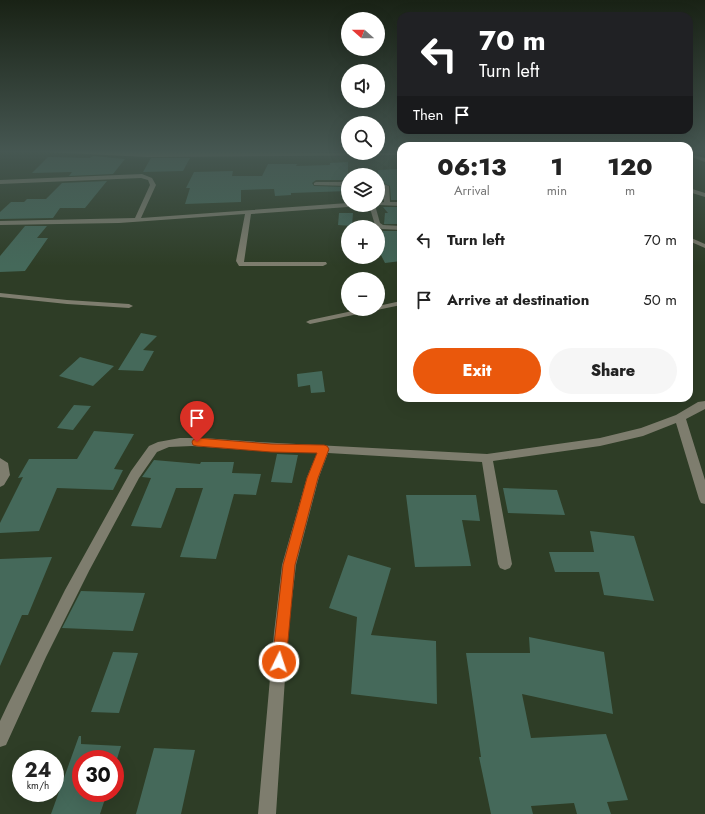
<!DOCTYPE html>
<html lang="en">
<head>
<meta charset="utf-8">
<style>
	:root { --surface:#fff; --page:#f6f6f6; --text:#222; --muted:#767676; --accent:#ea580c }
	body { margin:0; font-family:Jost,sans-serif; background:var(--page); color:var(--text); height:100vh; display:flex; flex-direction:column; font-size:15px; white-space:nowrap }
	* { box-sizing:border-box; margin:0 }
	p { font-size:13px; color:var(--muted) }
	.icon { flex:none; width:22px; height:22px; fill:none; stroke:currentColor; stroke-width:2; stroke-linecap:round; stroke-linejoin:round }
	.map { position:relative; flex:1; overflow:hidden }
	.sheet { position:absolute; left:397px; top:142px; width:296px; height:260px; display:flex; flex-direction:column; background:var(--surface); border-radius:12px; box-shadow:0 4px 16px #0002 }
	.sheet>* { flex:none }
	.banner { position:absolute; left:397px; top:12px; width:296px; height:122px; border-radius:12px; box-shadow:0 4px 16px #0002; background:#202124; color:#fff; overflow:hidden }
	.needle { width:26px; rotate:291deg }
	.fabs { position:absolute; left:341px; top:12px; display:grid; gap:8px }
	.fabs a { display:grid; place-items:center; width:44px; height:44px; border-radius:50%; background:var(--surface); box-shadow:0 4px 16px #0002; font-size:20px }
	.speed { position:absolute; left:12px; top:750px; display:flex; gap:8px; font-size:20px; font-weight:700; text-align:center }
	.speed>* { display:grid; place-content:center; width:52px; height:52px; border-radius:50%; background:var(--surface); box-shadow:0 4px 16px #0002; line-height:1 }
	.speed small { font-size:10px; font-weight:400 }
	.speed .limit { border:6px solid #d22; background:#fff; color:#111 }
	.pin { position:absolute; display:grid; place-items:center; width:34px; height:34px; color:#fff; margin:-41px -17px; border-radius:50% 50% 50% 0; rotate:-45deg; box-shadow:0 0 4px #0007 }
	.pin .icon { rotate:45deg }
	.me { position:absolute; width:44px; margin:-22px; rotate:4deg; stroke-linejoin:round; filter:drop-shadow(0 0 3px #0008) }
	.turn { display:flex; align-items:center; gap:14px; height:84px; padding:0 16px; font-size:18px }
	.turn .icon { width:52px; height:52px; stroke-width:2.5 }
	.turn b { display:block; font-size:28px; line-height:34px }
	.then { display:flex; align-items:center; height:38px; padding:0 16px; background:#0003; gap:8px; font-size:15px }
	.eta { display:flex; justify-content:space-evenly; align-items:center; height:68px; text-align:center }
	.eta b { font-size:24px; font-weight:800; line-height:28px }
	.primary-button { display:flex; gap:8px; margin-top:auto; padding:8px 16px }
	.primary-button a { flex:1; height:46px; border-radius:24px; background:var(--accent); color:#fff; font-size:16px; font-weight:800; line-height:46px; text-align:center }
	.primary-button a+a { background:var(--page); color:var(--text) }
	ul { padding:0; list-style:none }
	li { display:flex; align-items:center; gap:12px; height:60px; padding:0 16px }
	li div { flex:1 }
	li b { display:block; font-size:15px }
	li em { font-style:normal }
	.map>svg:first-child { display:block }
	.building { fill:#45695a }
	.lines { fill:none; stroke-linecap:round; stroke-linejoin:round }
	.minor { fill:#7e7d6e; fill-rule:evenodd }
	.route { fill:#ea580c; stroke:#983908 }
</style>
</head>
<body>
<div class="map">
<svg width="705" height="814" viewBox="0 0 705 814">
	<rect width="100%" height="100%" fill="#2e3d26"/>
	<path class="building" d="M93,156L125,159L113,174L69,176L72,172L32,173L48,157L90,158Z
		M151,158H190L183,171L143,172Z
		M348,162V180H316L312,183L314,186L348,187V191L291,193V195L275,196L274,189L241,190V202L185,204L190,188H186L194,172L233,171L232,176H262L268,164H297L296,166L330,165V163Z
		M401,169V200H391L390,186L378,181V170Z
		M107,181L85,208H60L53,218L0,219V212L11,202H24L27,199H46L62,183Z
		M383,207H401V224H384L385,213H388Z
		M339,213H353L352,226L338,225Z
		M25,226H47L37,238H48L25,271L0,272V256Z
		M383,231H401V261L385,263L378,249V236L383,235Z
		M141,333L157,336L143,350L154,351L143,371L118,370Z
		M80,357L114,366L93,386L59,376Z
		M322,371L325,392L311,393L310,385L298,387L297,374Z
		M74,405L91,406L73,430L57,428Z
		M94,431L134,434L114,469L123,470L113,490L57,488L39,531L0,533V523L23,477L18,478L29,459H77Z
		M277,454L298,455L292,483L271,482Z
		M154,460L200,464L201,462H234L232,473L261,474L256,495L234,494L216,559L180,557L203,488H176L161,528L131,526L151,478L142,477Z
		M503,488L557,490L565,515L508,513Z
		M406,495H476L480,521L462,520L471,566L415,567Z
		M590,531L634,536L654,601L604,595L599,572H555L549,552H594Z
		M348,555L391,568L371,635L436,641L437,704L351,694L357,617L329,608Z
		M52,557L28,615H22L0,666V559Z
		M81,591L145,593L133,631L62,628Z
		M529,637L604,652L613,714L522,694L531,738L606,734L628,800L607,802L611,814H577L574,803L531,806L533,814H491L479,757H481L466,653H530Z
		M113,652L138,653L119,713L91,712Z
		M79,736H81V744L121,746L117,759H81V793H107L100,814H51Z
		M154,748L195,750L181,814H136Z"/>
	<g class="lines">
		<path class="minor" d="M44,152L401,153V155L148,157Z
			M689,154L705,158V162L689,156Z
			M142,174L152,178L156,185L141,218L348,203V205H351L348,207L251,214L244,262H326L327,264L323,266H239L236,261L245,214L119,223L0,225V221L135,218L150,185L148,180L141,178L0,184V180Z
			M316,182H348V186L314,185V183Z
			M378,182L389,186L390,202H401V206L379,205V203L384,202L383,187L378,186Z
			M689,188L705,193V197L689,192Z
			M369,205H375L380,223L383,225L401,226V230L382,229L375,225Z
			M689,237L705,244V248L689,241Z
			M0,293L67,300L129,304L133,306L129,308L67,304L0,297Z
			M401,301V305L310,324L306,322L310,320L362,309H378V306Z
			M705,401V409L686,419L705,480V504L701,503L699,499L676,423L643,436L600,446L493,461L512,564L510,568L505,570L500,568L498,564L482,462L328,453L319,477L296,565L288,633L276,814H258L274,633L282,565L307,477L317,453L258,451L192,446L169,447L157,452L139,478L89,571L46,657L6,745L0,747V721L8,704L65,590L131,471L149,446L158,442L180,438H203L258,442L487,454L600,438L641,428L676,415L698,402Z
			M0,458L8,463L10,475L4,485L0,487Z"/>
	</g>
	<linearGradient id="sky" x2="0" y2="1"><stop stop-color="#192215"/><stop offset="0.57" stop-color="#465752"/><stop offset="1" stop-color="#465752" stop-opacity="0"/></linearGradient>
	<rect width="705" height="266" fill="url(#sky)"/>
	<path class="route" d="M197,438L271,444L324,445L327,446L329,449L318,478L295,565L286,662L284,667L279,669L274,667L272,662L283,565L307,478L317,453L271,452L197,446L193,445L192,442L193,440Z"/>
</svg>
<div class="fabs">
<a><svg class="needle" viewBox="-14 -14 28 28"><path d="M0-13l5 13h-10z" fill="#e53935"/><path d="M0 13l5-13h-10z" fill="#767676"/></svg></a>
<a><svg class="icon" aria-label="sound" viewBox="0 0 24 24"><path d="M4 9h4l5-4v14l-5-4H4zM17 9q2 3 0 6"/></svg></a>
<a><svg class="icon" aria-label="search" viewBox="0 0 24 24"><circle cx="10" cy="10" r="6"/><path d="M15 15l6 6"/></svg></a>
<a><svg class="icon" aria-label="layers" viewBox="0 0 24 24"><path d="M12 4l9 5-9 5-9-5zM3 14l9 5 9-5"/></svg></a>
<a>+</a>
<a>−</a>
</div>
<div class="speed"><div>24<small>km/h</small></div><div class="limit">30</div></div>
<div class="pin" style="left:197px;top:442px;background:#d93025"><svg class="icon" aria-label="arrive" viewBox="0 0 24 24"><path d="M6 21V4h12l-3 4 3 4H6"/></svg></div>
<svg class="me" style="left:279px;top:662px" viewBox="-20 -20 40 40"><circle r="17" fill="#ea580c" stroke="#fff" stroke-width="3"/><path d="M0-11L8 9 0 5-8 9z" fill="#fff"/></svg>
<div class="banner">
<div class="turn"><svg class="icon" aria-label="left" viewBox="0 0 24 24"><path d="M17 20v-9H6M10 6l-5 5 5 5"/></svg><div><b>70 m</b>Turn left</div></div>
<div class="then">Then<svg class="icon" aria-label="arrive" viewBox="0 0 24 24"><path d="M6 21V4h12l-3 4 3 4H6"/></svg></div>
</div>
<section class="sheet">
<div class="eta">
<div><b>06:13</b><p>Arrival</p></div>
<div><b>1</b><p>min</p></div>
<div><b>120</b><p>m</p></div>
</div>
<ul>
<li><svg class="icon" aria-label="left" viewBox="0 0 24 24"><path d="M17 20v-9H6M10 6l-5 5 5 5"/></svg><div><b>Turn left</b></div><em>70 m</em></li>
<li><svg class="icon" aria-label="arrive" viewBox="0 0 24 24"><path d="M6 21V4h12l-3 4 3 4H6"/></svg><div><b>Arrive at destination</b></div><em>50 m</em></li>
</ul>
<div class="primary-button"><a>Exit</a><a>Share</a></div>
</section>
</div>
</body>
</html>
